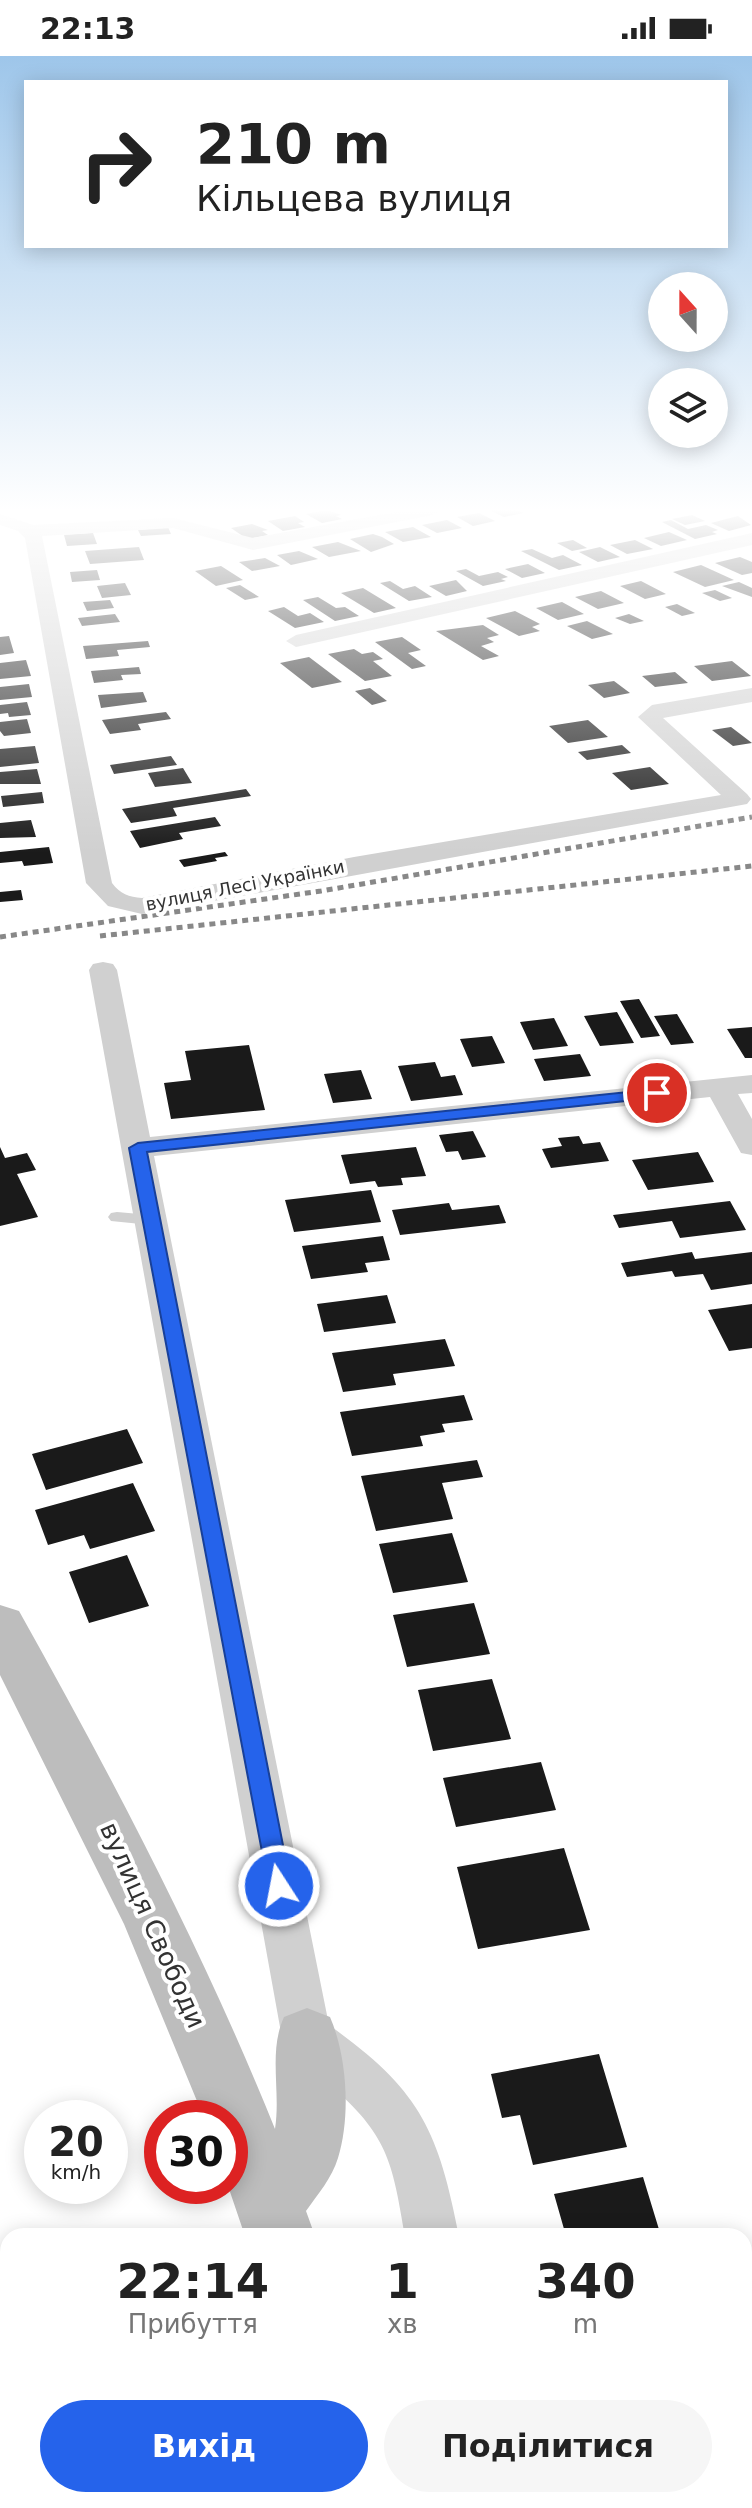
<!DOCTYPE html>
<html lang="uk">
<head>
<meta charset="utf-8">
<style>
	:root { --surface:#fff; --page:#f6f6f6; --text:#222; --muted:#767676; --accent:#2563eb }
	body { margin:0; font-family:"DejaVu Sans",sans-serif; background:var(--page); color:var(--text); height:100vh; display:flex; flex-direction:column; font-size:30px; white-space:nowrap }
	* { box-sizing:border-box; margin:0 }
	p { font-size:26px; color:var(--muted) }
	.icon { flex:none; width:44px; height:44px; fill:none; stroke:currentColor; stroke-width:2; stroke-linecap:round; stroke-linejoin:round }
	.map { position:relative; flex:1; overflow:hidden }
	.panel { position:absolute; left:0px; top:2172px; width:752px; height:280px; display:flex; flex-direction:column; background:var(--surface); border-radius:24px 24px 0 0; box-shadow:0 4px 20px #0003 }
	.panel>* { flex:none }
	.hud { position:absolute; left:24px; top:24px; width:704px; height:168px; border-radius:0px; box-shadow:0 4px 20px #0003; background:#fff; color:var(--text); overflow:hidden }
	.needle { width:52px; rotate:339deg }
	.controls { position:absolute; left:648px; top:216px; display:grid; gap:16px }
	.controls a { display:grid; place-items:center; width:80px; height:80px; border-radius:50%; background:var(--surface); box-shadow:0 4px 20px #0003; font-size:40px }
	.speed { position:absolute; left:24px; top:2044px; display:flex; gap:16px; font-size:40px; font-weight:700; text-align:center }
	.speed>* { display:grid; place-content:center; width:104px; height:104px; border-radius:50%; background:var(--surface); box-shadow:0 4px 20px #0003; line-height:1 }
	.speed small { font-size:20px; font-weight:400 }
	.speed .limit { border:12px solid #d22; background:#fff; color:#111 }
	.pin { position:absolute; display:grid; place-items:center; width:68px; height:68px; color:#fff; margin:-34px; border:4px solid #fff; border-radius:50%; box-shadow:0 2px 8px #0007 }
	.me { position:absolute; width:88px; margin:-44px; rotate:349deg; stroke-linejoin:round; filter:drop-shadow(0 0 6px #0008) }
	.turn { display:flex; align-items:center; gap:28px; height:168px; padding:0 40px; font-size:36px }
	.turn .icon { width:104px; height:104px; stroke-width:2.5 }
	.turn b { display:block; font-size:56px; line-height:68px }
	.eta { display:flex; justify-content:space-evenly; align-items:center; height:136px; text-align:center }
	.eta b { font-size:48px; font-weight:700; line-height:56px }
	.cta { display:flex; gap:16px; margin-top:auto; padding:16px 40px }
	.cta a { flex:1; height:92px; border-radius:48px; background:var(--accent); color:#fff; font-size:32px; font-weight:700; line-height:92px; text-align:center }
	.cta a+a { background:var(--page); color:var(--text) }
	.status { display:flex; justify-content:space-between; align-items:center; height:56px; padding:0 40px; background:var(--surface); direction:ltr }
	.status svg { height:22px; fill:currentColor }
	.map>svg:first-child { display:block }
	.building { fill:#1a1a1a }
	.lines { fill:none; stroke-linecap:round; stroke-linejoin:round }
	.service { fill:#d0d0d0; fill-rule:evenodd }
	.minor { fill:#d0d0d0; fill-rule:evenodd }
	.secondary { fill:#bdbdbd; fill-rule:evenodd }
	.rail { stroke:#888; stroke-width:5; stroke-dasharray:6 5; stroke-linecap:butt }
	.route { fill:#2563eb; stroke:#184099; stroke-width:2 }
	.labels { text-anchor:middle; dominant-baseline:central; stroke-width:8; stroke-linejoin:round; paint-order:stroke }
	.far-street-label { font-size:18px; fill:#333; stroke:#fff }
	.near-street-label { font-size:26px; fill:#333; stroke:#fff }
</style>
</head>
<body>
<div class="status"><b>22:13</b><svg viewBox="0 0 49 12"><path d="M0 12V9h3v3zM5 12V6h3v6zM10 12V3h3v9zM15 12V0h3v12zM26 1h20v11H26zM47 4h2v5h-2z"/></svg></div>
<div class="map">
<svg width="752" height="2452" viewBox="0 0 752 2452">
	<rect width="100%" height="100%" fill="#fff"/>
	<path class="building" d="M327,454L341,459L336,460L342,463L322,467L306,458Z
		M489,454H516L523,457L504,461Z
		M479,457L495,465L473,470L457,461Z
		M692,459L705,465L685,469L672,463Z
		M295,460L304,466L298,467L305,471L283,475L268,465Z
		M738,460L751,469L729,475L711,467Z
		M447,464L462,472L437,477L422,469Z
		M671,464L688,473L706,469L718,474L712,476L717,478L695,483L662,466Z
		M252,468L268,474L262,475L268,479L247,483L231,472Z
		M168,471L171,478L141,480L138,474Z
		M413,471L431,481L403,486L385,476Z
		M669,476L687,484L661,490L644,482Z
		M93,477L97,488L67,490L64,479Z
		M373,478L382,481L394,488L371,496L350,483Z
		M573,484L587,492L572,495L557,487Z
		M635,484L653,493L627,498L610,489Z
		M338,486L361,495L329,501L312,491Z
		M139,491L144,504L90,508L85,495Z
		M600,491L620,501L598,506L579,496Z
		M532,493L552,502L563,499L582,509L559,514L521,495Z
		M299,495L318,503L291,509L277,499Z
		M740,501L752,506V517L742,519L715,507Z
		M265,502L280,510L252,515L239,506Z
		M528,508L545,517L522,522L505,513Z
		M701,509L734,524L705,531L673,516Z
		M221,510L243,524L216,530L195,515Z
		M466,513L479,520L498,516L508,521L501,523L506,525L483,530L456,515Z
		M97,514L100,524L72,526L70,516Z
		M456,524L467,535L446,540L429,530Z
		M390,525L403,533L415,530L432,541L409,545L380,527Z
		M641,525L666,538L645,543L620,530Z
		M739,526L752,532V541L722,530Z
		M125,527L131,539L102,542L97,530Z
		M240,529L259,541L245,544L226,532Z
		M363,532L396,552L374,557L341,537Z
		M715,534L732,542L720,545L702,537Z
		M601,535L624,547L598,553L575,541Z
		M318,541L336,552L345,551L359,560L335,565L303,544Z
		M110,544L114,552L87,555L83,546Z
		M562,546L584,558L558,564L536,552Z
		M677,548L695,557L682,560L665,551Z
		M284,551L298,560L310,557L324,566L295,572L268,555Z
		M515,555L540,568L532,571L540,575L519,580L486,562Z
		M115,558L120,566L82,570L78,562Z
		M629,558L644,565L630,568L615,562Z
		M587,565L613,578L592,583L567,570Z
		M483,569L499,579L487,582L494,586L481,590L499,600L483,604L436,575Z
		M9,580L14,597L0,599V581Z
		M402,581L421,594L408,597L426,610L412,613L375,586Z
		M148,585L150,591L117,594L119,600L86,603L83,590Z
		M354,593L362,598L373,596L383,603L373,605L392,620L365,625L328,598Z
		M309,601L342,626L312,632L280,607Z
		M26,604L31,620L0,623V607Z
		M732,605L751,620L712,625L694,610Z
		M139,611L141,618L121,619L123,624L94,627L91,615Z
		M675,616L688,627L655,631L642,620Z
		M614,625L630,637L604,642L588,629Z
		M29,628L32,641L0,644V631Z
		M370,632L387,645L372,649L355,635Z
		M143,636L147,646L101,652L98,639Z
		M27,646L31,659L9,661L8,657L0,658V649Z
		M166,656L171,663L138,668L141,674L110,678L102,664Z
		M27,663L31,677L4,680L0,675V666Z
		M588,664L608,681L568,687L549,670Z
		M731,671L752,687L733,690L712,674Z
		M622,689L631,697L587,704L578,696Z
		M35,690L39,707L0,711V693Z
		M171,700L177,709L114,718L110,709Z
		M650,711L669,728L631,734L612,717Z
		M183,712L192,727L155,731L148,717Z
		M37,713L41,728H0V716Z
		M246,733L251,740L173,752L177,760L131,767L122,753Z
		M42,736L44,747L3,751L1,740Z
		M215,761L221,770L179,777L183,783L140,792L130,775Z
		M31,764L36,781L0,782V767Z
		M49,791L53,807L24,810L22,805L0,807V796Z
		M225,796L228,800L215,802L217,805L184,811L179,804Z
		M21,834L23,844L0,846V836Z
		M639,943L660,980L641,982L620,945Z
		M617,956L634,987L600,990L584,960Z
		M677,958L694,987L671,989L654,960Z
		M554,962L568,990L533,994L520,966Z
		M752,971V1002H745L727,973Z
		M492,980L505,1007L472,1011L460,983Z
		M249,989L265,1054L171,1063L164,1027L191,1024L185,995Z
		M580,998L591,1020L544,1025L534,1003Z
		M435,1006L441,1021L455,1019L463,1039L411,1045L398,1010Z
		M361,1014L372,1043L333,1047L324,1018Z
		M473,1075L486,1101L462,1104L458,1095L446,1096L439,1079Z
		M579,1080L583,1088L600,1086L609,1105L551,1112L542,1093L562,1090L558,1082Z
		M0,1091L5,1102L27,1097L36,1114L17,1118L38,1161L0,1170Z
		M416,1091L426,1120L401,1122L403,1129L378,1131L375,1125L350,1128L341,1099Z
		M698,1096L714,1126L648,1134L632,1104Z
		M371,1134L381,1166L294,1176L285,1144Z
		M730,1145L746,1174L680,1182L672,1165L619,1172L613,1159Z
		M449,1147L452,1154L499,1149L506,1167L400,1179L392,1154Z
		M383,1180L390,1204L365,1207L368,1216L311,1223L302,1190Z
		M692,1196L695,1203L752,1196V1228L711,1234L703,1218L675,1221L672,1215L627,1221L621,1207Z
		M387,1239L396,1267L324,1276L317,1248Z
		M752,1248V1292L729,1295L708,1254Z
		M445,1283L455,1310L393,1318L396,1329L343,1336L332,1297Z
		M464,1339L473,1364L442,1368L445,1376L420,1380L423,1390L352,1400L340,1356Z
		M127,1373L143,1407L46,1434L32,1398Z
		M477,1404L483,1421L442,1427L453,1463L376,1475L361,1420Z
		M133,1427L155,1475L90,1493L84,1479L48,1489L35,1454Z
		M452,1477L468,1526L393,1537L379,1488Z
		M127,1499L149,1550L89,1567L69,1516Z
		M474,1547L490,1598L407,1611L393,1559Z
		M492,1623L511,1683L433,1695L418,1634Z
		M541,1706L556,1754L456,1771L443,1722Z
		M564,1792L590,1874L478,1893L457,1811Z
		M599,1998L627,2091L533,2109L520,2059L502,2062L491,2018Z
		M643,2121L661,2180H566L554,2138Z"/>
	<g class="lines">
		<path class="service" d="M117,1156L151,1159L160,1164L151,1169L111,1165L108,1161L111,1157Z"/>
		<path class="minor" d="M407,454H442L433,459L253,494L173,472L42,480L112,827C120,838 129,841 142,842L354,801L721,739L638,661L652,649L752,632V646L663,662L747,738L751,743L747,748L142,858L108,850L86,827L25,482L18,475L0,469V458L33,469L173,462L253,482Z
			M752,477V489L296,591L286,585L296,579Z
			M103,906L113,908L117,914L150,1081L752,1019V1037L738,1038L752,1063V1099L741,1097L710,1041L154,1100L329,1969C420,2034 438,2073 459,2180H405C393,2112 390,2081 334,2033C315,2017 293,2005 282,1982L89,914L93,908Z
			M752,2396V2452H673L676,2444H744V2398Z
			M473,2444H533L536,2452H476Z"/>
		<path class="secondary" d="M0,1549L19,1555C113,1723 203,1894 275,2073C281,2035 268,1996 284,1961L307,1952L330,1961C347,2000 351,2060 338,2102C332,2122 318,2138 306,2155L315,2180H245L228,2130L230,2062H204L124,1868L0,1619Z
			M320,2444H398L400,2452H322Z"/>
		<path class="rail" d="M100,880L752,810
			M0,881L321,835L752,761"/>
	</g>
	<linearGradient id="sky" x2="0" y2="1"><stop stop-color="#9ec6ea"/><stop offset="0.57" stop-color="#fff"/><stop offset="1" stop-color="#fff" stop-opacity="0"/></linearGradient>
	<rect width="752" height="797" fill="url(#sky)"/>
	<path class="route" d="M657,1033L665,1037L663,1041L147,1096L291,1830L287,1838L279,1841L270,1838L129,1092L138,1087Z"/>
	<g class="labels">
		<g class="far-street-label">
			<text transform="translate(245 829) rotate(-11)">вулиця Лесі Українки</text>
		</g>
		<g class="near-street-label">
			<text transform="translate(153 1869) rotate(66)">вулиця Свободи</text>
		</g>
	</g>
</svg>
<div class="controls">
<a><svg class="needle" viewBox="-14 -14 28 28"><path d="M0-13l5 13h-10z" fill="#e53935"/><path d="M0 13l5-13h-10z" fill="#767676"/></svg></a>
<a><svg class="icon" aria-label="layers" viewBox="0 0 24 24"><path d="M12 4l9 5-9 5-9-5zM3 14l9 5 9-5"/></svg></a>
</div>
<div class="speed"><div>20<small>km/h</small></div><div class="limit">30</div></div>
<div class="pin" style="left:657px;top:1037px;background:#d93025"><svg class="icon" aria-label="arrive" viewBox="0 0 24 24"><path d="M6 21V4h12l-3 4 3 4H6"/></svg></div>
<svg class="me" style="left:279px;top:1830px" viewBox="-20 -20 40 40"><circle r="17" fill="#2563eb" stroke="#fff" stroke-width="3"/><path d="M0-11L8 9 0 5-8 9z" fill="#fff"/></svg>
<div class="hud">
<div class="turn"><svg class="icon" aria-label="right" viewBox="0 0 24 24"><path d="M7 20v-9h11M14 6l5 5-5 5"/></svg><div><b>210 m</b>Кільцева вулиця</div></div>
</div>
<section class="panel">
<div class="eta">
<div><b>22:14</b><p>Прибуття</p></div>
<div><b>1</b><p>хв</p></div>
<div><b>340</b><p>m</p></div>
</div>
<div class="cta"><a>Вихід</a><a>Поділитися</a></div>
</section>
</div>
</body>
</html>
